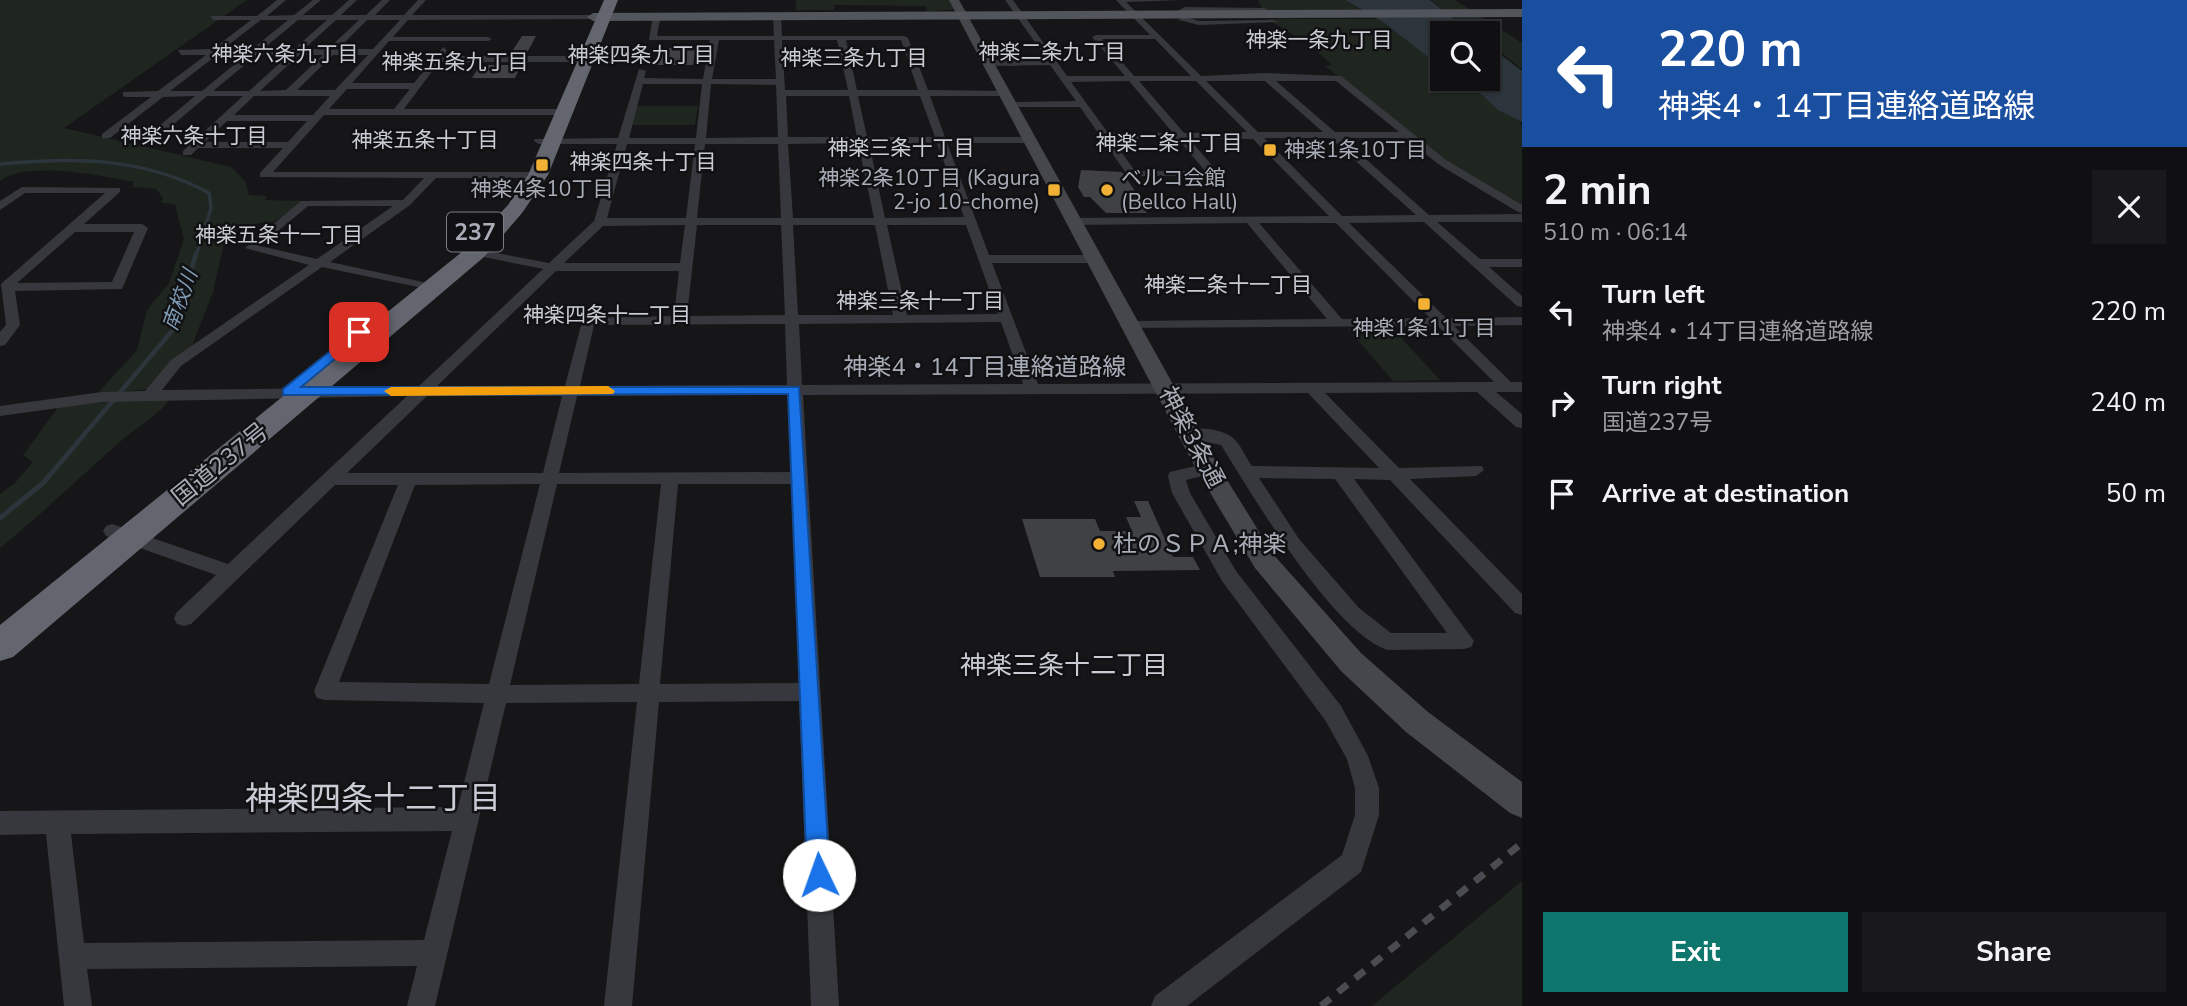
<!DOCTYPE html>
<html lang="en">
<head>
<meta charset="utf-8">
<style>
	:root { --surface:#101012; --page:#19191b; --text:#f1f3f6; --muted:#9c9d9f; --line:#303032; --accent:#0f766e }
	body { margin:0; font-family:"Nunito Sans","Noto Sans JP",sans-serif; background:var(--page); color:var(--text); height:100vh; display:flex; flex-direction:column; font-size:26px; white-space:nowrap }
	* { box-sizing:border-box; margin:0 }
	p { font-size:23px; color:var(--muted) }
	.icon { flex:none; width:38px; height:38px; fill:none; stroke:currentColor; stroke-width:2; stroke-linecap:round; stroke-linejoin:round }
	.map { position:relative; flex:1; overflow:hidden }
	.drawer { display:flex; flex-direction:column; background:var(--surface); width:665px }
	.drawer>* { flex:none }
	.banner { background:#1a4fa0; color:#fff; overflow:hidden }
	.fabs { position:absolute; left:1430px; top:21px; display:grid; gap:14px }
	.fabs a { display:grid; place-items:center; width:70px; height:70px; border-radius:0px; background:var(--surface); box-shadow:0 2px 5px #0004,0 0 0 2px var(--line); font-size:35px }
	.pin { position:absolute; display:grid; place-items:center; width:60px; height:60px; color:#fff; margin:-30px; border-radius:14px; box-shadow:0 4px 10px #0006 }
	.me { position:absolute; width:77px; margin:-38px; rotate:357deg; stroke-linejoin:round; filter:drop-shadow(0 0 5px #0008) }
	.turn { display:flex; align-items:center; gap:24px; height:147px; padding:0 21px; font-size:32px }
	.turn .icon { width:91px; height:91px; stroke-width:2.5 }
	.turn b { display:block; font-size:49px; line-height:60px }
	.round { display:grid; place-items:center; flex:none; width:74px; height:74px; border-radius:0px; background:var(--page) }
	.summary { display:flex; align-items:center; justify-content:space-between; height:119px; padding:0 21px }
	h1 { font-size:42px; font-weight:700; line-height:52px }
	.cta { display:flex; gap:14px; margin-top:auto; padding:14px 21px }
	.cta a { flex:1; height:80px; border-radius:0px; background:var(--accent); color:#fff; font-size:28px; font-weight:700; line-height:80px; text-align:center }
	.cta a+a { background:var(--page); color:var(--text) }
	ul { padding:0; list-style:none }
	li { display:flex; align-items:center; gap:21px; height:91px; padding:0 21px }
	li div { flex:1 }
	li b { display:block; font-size:26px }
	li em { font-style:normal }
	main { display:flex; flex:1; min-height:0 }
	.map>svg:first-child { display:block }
	.green { fill:#1e261f }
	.water { fill:#2c353c }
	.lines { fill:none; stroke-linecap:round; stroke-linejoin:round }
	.stream-far2 { stroke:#2c353c; stroke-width:3.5 }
	.stream-far1 { stroke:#2c353c; stroke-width:4.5 }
	.stream { stroke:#2c353c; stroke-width:5 }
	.building { fill:#404145 }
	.street { fill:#37383d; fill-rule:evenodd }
	.secondary { fill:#45474d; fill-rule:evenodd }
	.primary { fill:#53555c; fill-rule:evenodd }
	.highway { fill:#63666e; fill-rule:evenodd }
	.rail { stroke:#4a4c52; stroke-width:7; stroke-dasharray:12 10; stroke-linecap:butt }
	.route { fill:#1a73e8; stroke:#114b97; stroke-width:2 }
	.slow { fill:#f59e0b }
	.poi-dot { fill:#f2b134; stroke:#111113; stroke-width:2.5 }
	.labels { text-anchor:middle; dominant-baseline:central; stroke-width:5; stroke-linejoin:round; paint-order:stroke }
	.far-neighbourhood-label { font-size:21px; fill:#c9ccd4; stroke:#111113 }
	.far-poi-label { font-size:21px; fill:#a8adb8; stroke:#111113; text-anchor:start }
	.far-water-label { font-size:21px; font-style:italic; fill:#7f9bb3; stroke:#111113 }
	.shield { fill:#111113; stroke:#7b7e86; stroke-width:2 }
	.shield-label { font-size:23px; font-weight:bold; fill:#a8adb8 }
	.street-label { font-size:24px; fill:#a8adb8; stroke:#111113 }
	.poi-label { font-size:24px; fill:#a8adb8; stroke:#111113; text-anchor:start }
	.neighbourhood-label { font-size:26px; fill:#c9ccd4; stroke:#111113 }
	.near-neighbourhood-label { font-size:32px; fill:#c9ccd4; stroke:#111113 }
</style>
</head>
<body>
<main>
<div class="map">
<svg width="1522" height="1006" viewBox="0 0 1522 1006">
	<rect width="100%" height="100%" fill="#161618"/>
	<path class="green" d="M0,0H247L64,128L231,167L245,181L249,195L267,196L265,200L307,201L274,222L241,225L223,247L213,292L191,348L149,389L97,394L137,350L147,310L169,283L184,239L175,205L161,202L163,198L156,189L132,187L134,182C103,176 26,160 0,181Z
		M796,0H950L954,9L927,12L925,6L834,5V10H796Z
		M1258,0H1346L1362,11H1263Z
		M1431,0H1455L1522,43V69L1488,43V33H1474Z
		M1267,19H1379L1442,67V79C1465,79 1518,102 1522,128C1522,152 1522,181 1522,206L1446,162L1325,66L1332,65L1309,44Z
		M637,106H698L695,125H631Z
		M1348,329H1393L1440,380L1393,381Z
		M171,398C158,416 139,425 122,440C81,476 42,514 0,548V494L15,483L33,462L23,455L60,405Z
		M1522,881V1006H1372Z"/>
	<path class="water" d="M1345,0H1430L1472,33H1442V68L1383,22Z
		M1488,45L1522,71V122L1498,110L1465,79H1488Z"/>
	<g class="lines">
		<path class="stream-far2" d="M0,164C73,157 143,157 209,193L211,208L196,256"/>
		<path class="stream-far1" d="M77,443L172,331L196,254"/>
		<path class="stream" d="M0,518L43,483L78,442"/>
	</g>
	<path class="building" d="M522,36H536L527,53H511Z
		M662,48H696L693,65H654L657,53L661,52Z
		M480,65H521L515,78H472Z
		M1081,170L1122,172L1148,210H1145L1147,213H1106L1090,197H1084L1078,187Z
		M1134,501H1148L1173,557H1193L1200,570L1113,571L1115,577H1040L1022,519H1095L1100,531H1132L1126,517H1141Z"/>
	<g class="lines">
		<path class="street" d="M277,0H286L267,16L294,15L313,0H321L303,15H332L349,0H357L341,15H366L382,0H390L375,15H404L418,0H426L412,15H593L597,17L593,19L408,20L393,37H488L492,39L488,41H389L352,83H414L443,47L447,50L443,56H587L591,59L587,62H439L404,109H565L570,112L565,115H324L273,172H538L543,175L538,178H436L410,205L330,262L437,285V291L322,267L181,366L162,390L418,387L543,269L454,251V245L549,263L594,221L617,144H539L534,141L535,139L618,138L639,69L646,71L644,78L703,79L710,40H649L653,15L657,13L661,15L657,36H774L773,15L777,13L781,15L782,36H904L908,38L928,90L1007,91V95L1004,96H930L945,137H1030L1035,140L1030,143H947L989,255H1095L1101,259L1095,263H992L1038,384L1494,382L1438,326L1126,328L1124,325L1131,321L1327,319L1247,223L1074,225L1070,224V218L1329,216L1253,139H1189L1218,172V176H1128L1080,107H1008V103L1011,102L1076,101L1050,65L988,66L984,63L988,60L1047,59L1005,0H1013L1067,76H1125L1092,37L1096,35H1150L1116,0H1181L1126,2L1201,76L1265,73L1341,76L1446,160L1522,205V213L1518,212L1438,164L1406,138H1342L1429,215L1522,214V222H1437L1480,259H1522V267H1489L1522,296V307L1517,306L1424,222L1349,223L1446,318L1522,317V325L1454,326L1511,382H1522V392H1496L1522,414V428L1516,427L1477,392L1325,393L1399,468L1482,466L1484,470L1476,476L1410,479L1522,594V615L1515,613L1390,480L1354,479L1474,641L1471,647L1464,649L1387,650C1332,631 1253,496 1221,445L1185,438L1183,434C1192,424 1222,429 1232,437C1240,443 1246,458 1252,466L1379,468L1308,393L803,395L839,1006H811L799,701L659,702L632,1006H604L637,702L506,703L435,1006H407L417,966L87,969L92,1006H64L46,834L0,835V811L458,807L484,703L325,700L317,698L314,691L398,485H335L191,624L184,626L177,624L174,618L177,612L216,575L106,536L103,531L106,526L112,524L228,564L407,396L102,402L0,416V406L102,392L145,391L171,360L309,265L245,248L301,201L403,200L424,178L260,177V173L283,148H198L191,155H183V151L243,96H207L149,145H141V141L195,96L163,97L110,138H102V134L151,97H126L123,96V92L158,91L206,55H181L178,50L213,49L251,20H213L210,16H257ZM261,20H288L252,49H223ZM298,20H327L294,49H263ZM336,20H359L328,49H304ZM367,20H400L373,49H338ZM1102,39H1155L1191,76H1134ZM719,40H774L776,79H712ZM782,40H837L848,90H785ZM846,40H901L918,90H857ZM217,55H246L202,91H170ZM257,55H289L249,91H213ZM299,55H323L286,90L260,91ZM333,55H368L335,90H297ZM1129,81L1173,133H1108L1071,82ZM1139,81H1196L1247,132L1184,133ZM1206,81H1265L1323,132H1258ZM1276,81H1336L1399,132H1335ZM643,84H702L696,138H629ZM711,84L776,85L778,137L706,138ZM347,89H410L394,109H329ZM254,96H330L313,115H234ZM786,96H849L857,137H788ZM858,96H920L935,137H867ZM227,121H307L288,142H205ZM1264,138H1330L1416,215L1342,216ZM1112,139H1178L1205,171H1135ZM858,143L874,218H793L788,144ZM869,143H937L964,217L885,218ZM627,144H695L686,218H607ZM705,144H778L781,218H697ZM308,206H393L317,259L260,246ZM1259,223H1336L1430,318L1342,319ZM685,225L680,263H564L603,226ZM697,225H781L785,315L687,316ZM793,225H875L893,315H798ZM887,225H966L998,314L907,315ZM556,271H679L674,316L583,318L565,386L436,387ZM1001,322L1023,384L802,385L799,324ZM785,324L787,385L580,386L594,325ZM788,395L791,472L559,473L577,396ZM427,396H562L543,473H347ZM1259,478L1335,479L1447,633H1391L1359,608L1299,539ZM540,484L489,684L339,682L415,485ZM557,484H661L639,684L510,685ZM678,484H791L799,683L660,684ZM452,831L424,940L84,943L71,834Z
			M1185,7L1264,8L1268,10L1264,12L1187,11L1175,16V12Z
			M1182,16L1199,21L1274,20L1278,22L1199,25L1179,20Z
			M22,187L120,188V192L84,224H142L148,228L122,289L15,291L20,325L5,345L0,346V332L6,325L1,284L105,193H25L0,210V201ZM75,232H134L112,282L17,283Z
			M1208,463L1214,465L1216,469L1214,473L1186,480L1190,493L1236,571L1341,706L1368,756L1379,788V815L1361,872L1187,1006H1151L1155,996L1342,855L1355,815V788L1347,759L1325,720L1222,581L1172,493L1168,476L1170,472Z"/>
		<path class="secondary" d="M949,0H959L1219,467L1273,554L1361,653L1428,712L1522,782V818L1510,813L1406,732L1341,671L1255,568L1196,469Z"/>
		<path class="primary" d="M1522,9V17L593,21L587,17L593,13Z"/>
		<path class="highway" d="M604,0H618L548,175L522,213L484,257L13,657L0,661V625L468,247L508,205L528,175Z"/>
		<path class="rail" d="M1321,1006L1522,843"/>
	</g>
	<path class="route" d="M359,328L364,329V335L301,387H799L830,875L827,883L819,887L811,883L807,875L788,394L283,395V389Z"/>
	<path class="slow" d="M608,386L615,391L613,394L391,396L384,391L391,387Z"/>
	<g class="poi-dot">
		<rect x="1263" y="143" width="14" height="14" rx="3.5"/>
		<rect x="535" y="158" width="14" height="14" rx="3.5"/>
		<rect x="1047" y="183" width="14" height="14" rx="3.5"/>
		<circle cx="1107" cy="190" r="7"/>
		<rect x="1417" y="297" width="14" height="14" rx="3.5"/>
		<circle cx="1099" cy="544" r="7"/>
	</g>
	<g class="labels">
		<g class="far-neighbourhood-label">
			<text x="1319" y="40">神楽一条九丁目</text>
			<text x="1052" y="52">神楽二条九丁目</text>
			<text x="285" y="54">神楽六条九丁目</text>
			<text x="641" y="55">神楽四条九丁目</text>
			<text x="854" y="58">神楽三条九丁目</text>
			<text x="455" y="62">神楽五条九丁目</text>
			<text x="194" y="136">神楽六条十丁目</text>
			<text x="425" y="140">神楽五条十丁目</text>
			<text x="1169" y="143">神楽二条十丁目</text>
			<text x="901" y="148">神楽三条十丁目</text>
			<text x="643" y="162">神楽四条十丁目</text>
			<text x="279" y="235">神楽五条十一丁目</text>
			<text x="1228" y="285">神楽二条十一丁目</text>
			<text x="920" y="301">神楽三条十一丁目</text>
			<text x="607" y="315">神楽四条十一丁目</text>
		</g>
		<g class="far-poi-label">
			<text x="1284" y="150">神楽1条10丁目</text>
			<text x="1040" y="178" text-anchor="end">神楽2条10丁目 (Kagura<tspan x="1040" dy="24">2-jo 10-chome)</tspan></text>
			<text x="1121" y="178">ベルコ会館<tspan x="1121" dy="24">(Bellco Hall)</tspan></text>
			<text x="542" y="189" text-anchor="middle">神楽4条10丁目</text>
			<text x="1424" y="328" text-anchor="middle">神楽1条11丁目</text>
		</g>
		<g class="far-water-label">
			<text transform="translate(180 300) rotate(-70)">南校川</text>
		</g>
		<rect class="shield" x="447" y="212.5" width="56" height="39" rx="5"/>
		<g class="shield-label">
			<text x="475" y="232">237</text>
		</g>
		<g class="street-label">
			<text x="985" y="367">神楽4・14丁目連絡道路線</text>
			<text transform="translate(1192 437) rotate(62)">神楽3条通</text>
			<text transform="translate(220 464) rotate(-39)">国道237号</text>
		</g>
		<g class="poi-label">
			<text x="1113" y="544">杜のＳＰＡ;神楽</text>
		</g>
		<g class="neighbourhood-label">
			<text x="1064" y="665">神楽三条十二丁目</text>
		</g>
		<g class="near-neighbourhood-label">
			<text x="373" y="798">神楽四条十二丁目</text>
		</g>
	</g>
</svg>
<div class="fabs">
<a><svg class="icon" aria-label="search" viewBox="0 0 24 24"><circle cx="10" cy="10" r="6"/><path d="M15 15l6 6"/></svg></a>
</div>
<div class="pin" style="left:359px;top:332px;background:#d93025"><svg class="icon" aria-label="arrive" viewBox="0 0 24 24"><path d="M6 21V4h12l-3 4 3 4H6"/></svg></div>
<svg class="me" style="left:819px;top:875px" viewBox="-20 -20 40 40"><circle r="19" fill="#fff"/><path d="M0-13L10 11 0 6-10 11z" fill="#1a73e8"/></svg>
</div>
<section class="drawer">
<div class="banner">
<div class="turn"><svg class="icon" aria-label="left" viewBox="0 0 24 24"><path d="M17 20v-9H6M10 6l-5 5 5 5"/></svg><div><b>220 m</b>神楽4・14丁目連絡道路線</div></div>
</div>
<div class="summary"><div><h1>2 min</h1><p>510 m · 06:14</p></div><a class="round"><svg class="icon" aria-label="close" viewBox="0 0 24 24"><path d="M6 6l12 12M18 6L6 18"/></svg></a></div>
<ul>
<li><svg class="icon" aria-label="left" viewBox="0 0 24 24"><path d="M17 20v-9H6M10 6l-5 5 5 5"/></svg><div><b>Turn left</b><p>神楽4・14丁目連絡道路線</p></div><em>220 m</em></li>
<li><svg class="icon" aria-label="right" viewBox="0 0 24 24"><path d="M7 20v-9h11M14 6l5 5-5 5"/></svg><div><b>Turn right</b><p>国道237号</p></div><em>240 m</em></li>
<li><svg class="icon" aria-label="arrive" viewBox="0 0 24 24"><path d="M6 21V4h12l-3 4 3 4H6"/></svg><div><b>Arrive at destination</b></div><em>50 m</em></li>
</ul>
<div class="cta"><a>Exit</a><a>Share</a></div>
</section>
</main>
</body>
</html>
